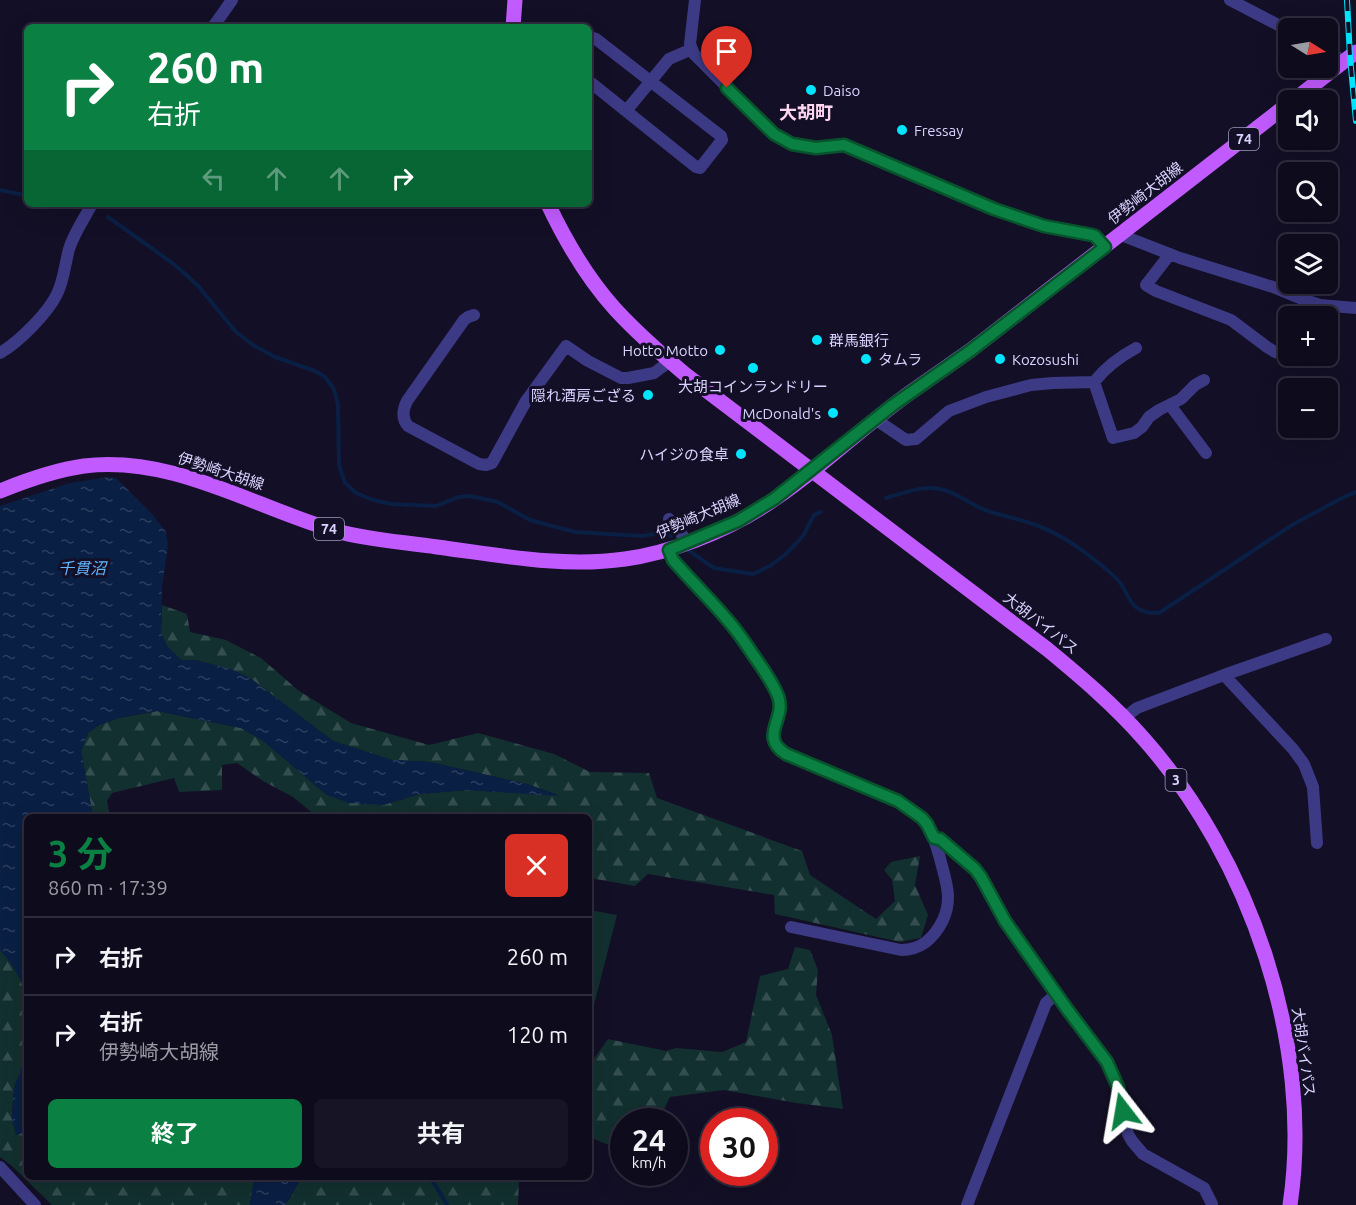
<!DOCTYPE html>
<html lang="ja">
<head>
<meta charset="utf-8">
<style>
	:root { --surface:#0e0b1c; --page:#171425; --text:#f1f3f6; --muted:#9b9ba3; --line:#2e2b3b; --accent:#0b8043 }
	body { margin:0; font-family:Ubuntu,"Noto Sans JP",sans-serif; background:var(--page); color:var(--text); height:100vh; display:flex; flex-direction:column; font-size:22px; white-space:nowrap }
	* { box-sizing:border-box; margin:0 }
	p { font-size:20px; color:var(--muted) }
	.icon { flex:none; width:33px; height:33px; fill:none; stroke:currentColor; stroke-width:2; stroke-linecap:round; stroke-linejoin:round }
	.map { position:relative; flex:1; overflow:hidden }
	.side { position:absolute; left:24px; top:814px; width:568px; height:366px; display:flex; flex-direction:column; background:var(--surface); border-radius:9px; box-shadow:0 6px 24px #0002,0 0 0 2px var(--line) }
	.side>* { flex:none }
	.top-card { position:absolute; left:24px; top:24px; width:568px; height:183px; border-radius:9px; box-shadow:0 6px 24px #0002,0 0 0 2px var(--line); background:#0b8043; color:#fff; overflow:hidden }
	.needle { width:39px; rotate:101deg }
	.controls { position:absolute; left:1278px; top:18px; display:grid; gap:12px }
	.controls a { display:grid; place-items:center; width:60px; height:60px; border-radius:9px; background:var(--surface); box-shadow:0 6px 24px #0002,0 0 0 2px var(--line); font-size:30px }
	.speed { position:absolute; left:610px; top:1108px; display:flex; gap:12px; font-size:30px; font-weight:700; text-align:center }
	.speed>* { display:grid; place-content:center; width:78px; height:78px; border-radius:50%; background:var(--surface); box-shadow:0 6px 24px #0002,0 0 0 2px var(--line); line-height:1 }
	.speed small { font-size:15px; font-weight:400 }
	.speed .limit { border:9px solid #d22; background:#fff; color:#111 }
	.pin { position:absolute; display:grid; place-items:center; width:51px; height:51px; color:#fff; margin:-62px -26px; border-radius:50% 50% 50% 0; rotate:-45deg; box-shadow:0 0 6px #0007 }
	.pin .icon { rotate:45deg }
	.me { position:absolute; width:66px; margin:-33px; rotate:346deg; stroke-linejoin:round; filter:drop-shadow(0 0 4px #0008) }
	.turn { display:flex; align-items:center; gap:21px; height:126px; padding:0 24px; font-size:27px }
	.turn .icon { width:78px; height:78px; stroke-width:2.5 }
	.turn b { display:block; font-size:42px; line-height:51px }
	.lanes { display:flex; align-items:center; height:57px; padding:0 24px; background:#0003; justify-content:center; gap:30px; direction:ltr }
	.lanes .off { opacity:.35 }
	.round { display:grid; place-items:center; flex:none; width:63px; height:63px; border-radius:9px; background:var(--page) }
	.summary { display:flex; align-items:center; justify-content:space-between; height:102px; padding:0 24px }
	h1 { font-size:36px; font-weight:700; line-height:45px; color:var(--accent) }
	.action { display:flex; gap:12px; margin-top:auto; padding:12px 24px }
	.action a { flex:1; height:69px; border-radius:9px; background:var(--accent); color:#fff; font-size:24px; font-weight:700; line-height:69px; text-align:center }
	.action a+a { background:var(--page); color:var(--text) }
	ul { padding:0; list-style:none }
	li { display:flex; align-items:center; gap:18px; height:78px; padding:0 24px; border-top:2px solid var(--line) }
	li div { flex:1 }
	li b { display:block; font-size:22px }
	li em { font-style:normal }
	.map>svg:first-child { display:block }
	.forest { fill:url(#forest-firs) }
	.park { fill:#12302f }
	.water { fill:url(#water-ripples) }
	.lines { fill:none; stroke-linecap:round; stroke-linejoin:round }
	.stream { stroke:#0a1f44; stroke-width:4 }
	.minor { stroke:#3d3a85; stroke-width:12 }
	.primary { stroke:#c25bff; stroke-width:15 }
	.rail-casing { stroke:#00e5ff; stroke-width:6 }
	.rail { stroke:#130f26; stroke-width:4; stroke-dasharray:11; stroke-linecap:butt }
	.route-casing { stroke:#07532c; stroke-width:15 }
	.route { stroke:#0b8043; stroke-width:10 }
	.poi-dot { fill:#00e5ff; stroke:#130f26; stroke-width:2 }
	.labels { text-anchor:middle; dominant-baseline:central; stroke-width:6; stroke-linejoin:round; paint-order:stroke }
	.shield { fill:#130f26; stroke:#9e99be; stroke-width:1.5 }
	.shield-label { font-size:14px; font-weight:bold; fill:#d9d4ff }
	.poi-label { font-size:15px; fill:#d9d4ff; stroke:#130f26; text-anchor:start }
	.street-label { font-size:15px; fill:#d9d4ff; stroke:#130f26 }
	.water-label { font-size:16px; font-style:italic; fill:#62b6ff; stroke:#130f26 }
	.quarter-label { font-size:18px; font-weight:bold; fill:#ffd6f0; stroke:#130f26 }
</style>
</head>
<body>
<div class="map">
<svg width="1356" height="1205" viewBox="0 0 1356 1205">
	<defs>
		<pattern id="forest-firs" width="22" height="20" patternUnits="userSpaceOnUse" patternTransform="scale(1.5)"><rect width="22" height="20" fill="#12302f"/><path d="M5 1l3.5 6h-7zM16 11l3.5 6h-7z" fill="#344d4e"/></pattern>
		<pattern id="water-ripples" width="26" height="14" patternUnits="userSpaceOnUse" patternTransform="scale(1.5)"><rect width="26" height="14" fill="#0a1f44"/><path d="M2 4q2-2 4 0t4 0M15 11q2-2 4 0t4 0" fill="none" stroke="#2d3f60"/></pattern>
	</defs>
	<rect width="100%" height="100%" fill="#130f26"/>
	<path class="forest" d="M162,605L187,614L190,632L226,640L261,658L299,691L351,723L429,745L478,733L554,754L590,772L649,773L657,798L802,851L810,875L876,919L895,901L892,880L884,870L891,862L920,856L915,885L928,915L921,938L900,942L775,914L774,895L648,874L635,886L590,878V818L323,817L315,815L293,797L263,781L237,763L222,765V790L179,792L174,778L112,793L107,801L110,817H93L81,751L88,733L99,725L119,718L157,711L241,728L262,740L327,795L383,805L420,794L466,790L558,795L527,784L430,762L392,760L333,741L250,678L230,669L195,660H181L166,645L161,632Z
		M795,947L810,950L818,970L816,995L832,1035L843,1109L796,1103L724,1090L670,1097L658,1122H624V1147L606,1144L590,1137V1064L608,1039L666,1051L676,1048L722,1052L746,1042L760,976L788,969Z
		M0,950L11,961L21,980L27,998V1052L20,1074L15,1084L13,1099L12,1117L16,1135L27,1131V1178H254L250,1205H52L12,1166L0,1157Z
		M300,1178H519L518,1205H285L292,1195Z"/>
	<path class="park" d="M590,910L617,915L590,1021Z"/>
	<path class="water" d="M109,477L116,478L152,514L166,532L168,546L162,587L161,632L166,645L181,660H195L230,669L250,678L333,741L392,760L430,762L527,784L560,796L466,790L420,794L383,805L349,803L327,795L262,740L241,728L157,711L119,718L99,725L88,733L81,751L93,817L27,818V998C21,979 13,964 0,950V506L70,483Z
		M27,1052V1131L16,1135L12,1117L13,1099L15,1084L20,1074Z
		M254,1178H302L285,1205H250Z"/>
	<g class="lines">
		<path class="stream" d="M0,190L24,195L27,192
			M108,217L171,262L182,271L199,287L236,332L253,345L275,357L315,371L325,377L334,389L338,405L339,465L345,483L356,493L373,500L391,504L436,506L459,497L470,496L498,502L530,520L575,532L642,536L665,532L671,536
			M886,498C904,493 925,484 944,490C959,494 971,505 985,510C1001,516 1018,518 1033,524C1063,534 1090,555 1114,576C1133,593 1125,614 1159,613L1292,525L1342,498L1356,492
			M688,550L714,568L753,574L770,566L786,554L803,536L814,515L821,512
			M431,1178L447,1205"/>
		<path class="minor" d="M695,0L690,44L694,54L774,134L792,144L816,148L844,145L994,209L1044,226L1092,235L1095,236L1105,247
			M1230,0L1288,30
			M213,27L232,0
			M590,37L596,39L721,136L722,140L700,168L696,167L590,82
			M1328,50L1344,62
			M626,111L669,59L692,49
			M1121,235L1180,258L1273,287L1302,299L1320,305L1356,308
			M1170,254L1146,285L1156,291L1231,320L1267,347L1275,352L1288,354
			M474,315L468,317L464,320L407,401C403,409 401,418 408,426L479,464L486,465L492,463L526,401L566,346L588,361L621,378H628L654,373L670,361
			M0,353C19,342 48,313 57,294C64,280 65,264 69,249C74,233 84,219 92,204
			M1293,356L1305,358L1307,356
			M1094,382L1113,438L1134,433L1142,427L1149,417L1159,410L1181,399L1195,385L1204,380
			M1170,405L1206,453
			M875,419L906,440L916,439L949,411L986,397L1031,385L1053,383L1094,382C1106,367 1119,357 1136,348
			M669,519L676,525L687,543
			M669,550L673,560C694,583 717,605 735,629C742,638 748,647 754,656C763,669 772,681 778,696C787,719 758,736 786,755C808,763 829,772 850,781C873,790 912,803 926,823C935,836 938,852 942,866C947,885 952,900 943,920C934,938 922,950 901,950L791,927
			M1224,675L1293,749L1304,764L1313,787L1317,843
			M1124,718L1137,708L1224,675L1326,639
			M934,838L940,839L975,869L981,877L1005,921L1067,1009L1107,1062L1118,1087L1128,1134L1132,1141L1143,1154L1204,1188L1212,1204V1205
			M0,1167L35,1205
			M967,1205L1046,1003L1056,994"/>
		<path class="primary" d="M513,27L515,0
			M1294,100L1356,52
			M548,204C566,242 587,278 615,309C637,333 661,354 686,375L1047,649C1081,677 1114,705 1143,738C1250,858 1314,1045 1290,1205
			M0,491C27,480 55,470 84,466C173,455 253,507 336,531C368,540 403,542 437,547C499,555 562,568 625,559C670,553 723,532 761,508C814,475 860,428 911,392C931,378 951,364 971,350C1004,325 1036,299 1069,274C1142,218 1215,161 1288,104"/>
		<defs>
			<path id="rail" d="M1347,0L1350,57L1356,121"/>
		</defs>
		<use href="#rail" class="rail-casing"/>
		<use href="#rail" class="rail"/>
	</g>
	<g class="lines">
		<defs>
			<path id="route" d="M727,88L774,134L792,144L816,148L844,145L994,209L1044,226L1092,235L1095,236L1105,247L970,351L893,405L774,499L738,521L669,550L673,560C693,583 716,605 735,629C742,638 748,647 754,656C763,669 772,681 778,696C787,719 758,736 786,754L898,801L922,818L927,824L934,838L940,839L975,869L981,877L1005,921L1067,1009L1107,1062L1118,1087L1123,1111"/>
		</defs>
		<use href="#route" class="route-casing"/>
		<use href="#route" class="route"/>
	</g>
	<g class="poi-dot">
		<circle cx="811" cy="90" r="6"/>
		<circle cx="902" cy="130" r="6"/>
		<circle cx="817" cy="340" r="6"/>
		<circle cx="720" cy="350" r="6"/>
		<circle cx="866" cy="359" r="6"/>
		<circle cx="1000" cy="359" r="6"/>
		<circle cx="753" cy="368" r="6"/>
		<circle cx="648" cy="395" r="6"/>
		<circle cx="833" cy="413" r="6"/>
		<circle cx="741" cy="454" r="6"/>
	</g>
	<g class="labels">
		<g class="shield">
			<rect x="1229" y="128" width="30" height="22" rx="4.5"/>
			<rect x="314" y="518" width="30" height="22" rx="4.5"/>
			<rect x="1165.5" y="769" width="21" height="22" rx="4.5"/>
		</g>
		<g class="shield-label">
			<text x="1244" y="139">74</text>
			<text x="329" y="529">74</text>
			<text x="1176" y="780">3</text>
		</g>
		<g class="poi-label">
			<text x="823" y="90">Daiso</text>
			<text x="914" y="130">Fressay</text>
			<text x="829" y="340">群馬銀行</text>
			<text x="708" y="350" text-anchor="end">Hotto Motto</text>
			<text x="878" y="359">タムラ</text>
			<text x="1012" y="359">Kozosushi</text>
			<text x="753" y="386" text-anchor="middle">大胡コインランドリー</text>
			<text x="636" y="395" text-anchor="end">隠れ酒房ござる</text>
			<text x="821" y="413" text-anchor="end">McDonald's</text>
			<text x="729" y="454" text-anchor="end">ハイジの食卓</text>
		</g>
		<g class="street-label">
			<text transform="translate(1145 193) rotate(-38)">伊勢崎大胡線</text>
			<text transform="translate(221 471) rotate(18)">伊勢崎大胡線</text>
			<text transform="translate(698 516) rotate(-23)">伊勢崎大胡線</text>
			<text transform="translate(1041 623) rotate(38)">大胡バイパス</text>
			<text transform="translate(1304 1052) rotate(82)">大胡バイパス</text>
		</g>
		<g class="water-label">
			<text x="82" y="568">千貫沼</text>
		</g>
		<g class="quarter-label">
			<text x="806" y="112">大胡町</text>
		</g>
	</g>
</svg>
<div class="controls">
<a><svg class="needle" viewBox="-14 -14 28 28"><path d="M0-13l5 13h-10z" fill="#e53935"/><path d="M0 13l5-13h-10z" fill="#9b9ba3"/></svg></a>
<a><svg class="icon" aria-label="sound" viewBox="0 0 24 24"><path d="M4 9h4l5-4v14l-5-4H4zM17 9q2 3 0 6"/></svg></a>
<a><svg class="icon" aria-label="search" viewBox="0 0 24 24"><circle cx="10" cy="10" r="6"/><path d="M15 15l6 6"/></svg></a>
<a><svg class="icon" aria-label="layers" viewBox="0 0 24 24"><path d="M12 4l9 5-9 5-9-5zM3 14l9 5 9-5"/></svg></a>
<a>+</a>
<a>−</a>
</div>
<div class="speed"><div>24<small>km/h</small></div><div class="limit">30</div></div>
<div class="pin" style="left:727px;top:88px;background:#d93025"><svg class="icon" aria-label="arrive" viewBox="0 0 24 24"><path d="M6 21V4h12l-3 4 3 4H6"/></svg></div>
<svg class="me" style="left:1123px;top:1111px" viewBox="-20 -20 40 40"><path d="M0-17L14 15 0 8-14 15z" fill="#0b8043" stroke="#fff" stroke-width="4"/></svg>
<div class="top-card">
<div class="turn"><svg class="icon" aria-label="right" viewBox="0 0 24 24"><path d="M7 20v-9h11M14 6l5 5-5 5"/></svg><div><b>260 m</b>右折</div></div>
<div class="lanes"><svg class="icon off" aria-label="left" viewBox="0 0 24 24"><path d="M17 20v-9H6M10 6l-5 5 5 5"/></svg><svg class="icon off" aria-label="ahead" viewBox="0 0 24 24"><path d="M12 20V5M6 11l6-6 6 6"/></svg><svg class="icon off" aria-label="ahead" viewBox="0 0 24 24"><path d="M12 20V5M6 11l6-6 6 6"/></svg><svg class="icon" aria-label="right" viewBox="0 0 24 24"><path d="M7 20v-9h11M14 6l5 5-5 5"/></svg></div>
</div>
<section class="side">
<div class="summary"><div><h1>3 分</h1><p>860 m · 17:39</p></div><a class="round" style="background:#d93025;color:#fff"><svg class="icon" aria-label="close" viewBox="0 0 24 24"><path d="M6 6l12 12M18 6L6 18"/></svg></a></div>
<ul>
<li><svg class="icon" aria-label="right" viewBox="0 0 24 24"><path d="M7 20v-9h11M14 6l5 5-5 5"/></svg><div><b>右折</b></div><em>260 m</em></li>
<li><svg class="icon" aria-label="right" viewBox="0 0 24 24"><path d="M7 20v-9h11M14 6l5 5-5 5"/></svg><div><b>右折</b><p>伊勢崎大胡線</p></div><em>120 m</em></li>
</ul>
<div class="action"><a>終了</a><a>共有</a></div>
</section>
</div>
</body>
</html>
